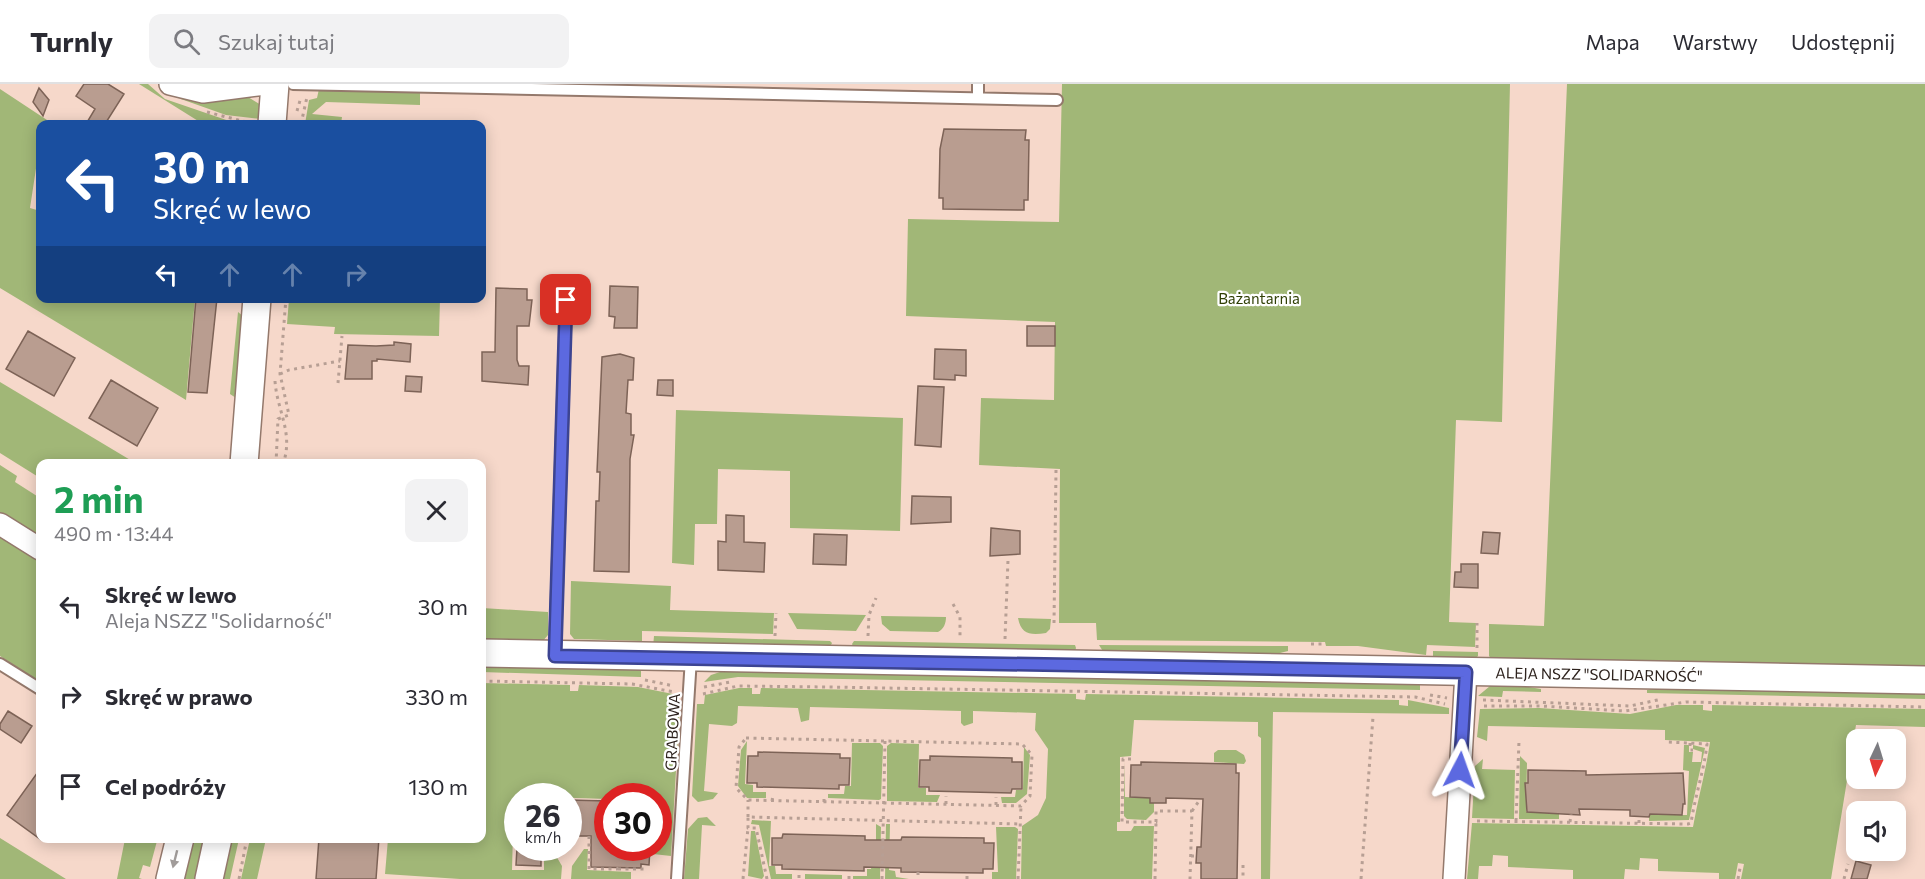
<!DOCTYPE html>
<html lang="pl">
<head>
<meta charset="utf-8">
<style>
	:root { --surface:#fff; --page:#f2f2f3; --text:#2b2b33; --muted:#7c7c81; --line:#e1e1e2 }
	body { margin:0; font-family:Commissioner,sans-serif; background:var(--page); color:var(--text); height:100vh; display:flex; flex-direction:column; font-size:22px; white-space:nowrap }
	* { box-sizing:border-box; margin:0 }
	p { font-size:20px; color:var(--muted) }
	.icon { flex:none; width:33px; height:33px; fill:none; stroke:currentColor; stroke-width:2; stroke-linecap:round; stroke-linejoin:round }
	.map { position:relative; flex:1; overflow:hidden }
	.panel { position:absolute; left:36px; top:375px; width:450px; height:384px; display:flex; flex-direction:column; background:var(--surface); border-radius:12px; box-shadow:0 3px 15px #0003 }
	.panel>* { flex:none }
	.hud { position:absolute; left:36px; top:36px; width:450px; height:183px; border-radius:12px; box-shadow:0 3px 15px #0003; background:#1a4fa0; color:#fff; overflow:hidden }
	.needle { width:39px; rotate:184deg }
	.fabs { position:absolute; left:1846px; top:645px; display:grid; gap:12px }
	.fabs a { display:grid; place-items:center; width:60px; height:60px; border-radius:12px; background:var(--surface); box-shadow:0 3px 15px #0003; font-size:30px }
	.speed { position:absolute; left:504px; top:699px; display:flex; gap:12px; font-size:30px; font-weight:700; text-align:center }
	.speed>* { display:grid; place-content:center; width:78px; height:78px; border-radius:50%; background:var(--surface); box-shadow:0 3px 15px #0003; line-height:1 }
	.speed small { font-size:15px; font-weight:400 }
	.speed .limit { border:9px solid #d22; background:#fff; color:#111 }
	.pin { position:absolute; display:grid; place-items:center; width:51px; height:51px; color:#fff; margin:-26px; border-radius:12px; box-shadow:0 3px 9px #0006 }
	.me { position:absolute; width:66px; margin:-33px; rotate:4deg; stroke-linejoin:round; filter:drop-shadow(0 0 4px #0008) }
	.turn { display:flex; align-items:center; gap:21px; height:126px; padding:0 18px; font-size:27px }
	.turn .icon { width:78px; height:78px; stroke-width:2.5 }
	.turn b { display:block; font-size:42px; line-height:51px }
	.lanes { display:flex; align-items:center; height:57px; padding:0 18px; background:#0003; justify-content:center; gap:30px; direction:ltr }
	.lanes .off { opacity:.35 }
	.round { display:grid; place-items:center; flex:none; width:63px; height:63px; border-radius:12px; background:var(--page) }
	.summary { display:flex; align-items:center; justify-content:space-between; height:102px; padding:0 18px }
	h1 { font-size:36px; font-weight:700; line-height:45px; color:#1e9e55 }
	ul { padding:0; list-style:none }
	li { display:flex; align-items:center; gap:18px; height:90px; padding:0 18px }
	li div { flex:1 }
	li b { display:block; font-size:22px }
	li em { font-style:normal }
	header { display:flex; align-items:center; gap:36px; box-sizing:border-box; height:84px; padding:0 30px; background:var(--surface); border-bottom:2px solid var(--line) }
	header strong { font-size:28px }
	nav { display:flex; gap:33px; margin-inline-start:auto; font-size:21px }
	.search { width:420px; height:54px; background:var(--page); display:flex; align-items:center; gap:15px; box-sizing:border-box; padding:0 21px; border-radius:12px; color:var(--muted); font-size:22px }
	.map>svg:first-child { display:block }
	.green { fill:#a1b777 }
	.building { fill:#b99d90; stroke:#7d6357; stroke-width:1.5 }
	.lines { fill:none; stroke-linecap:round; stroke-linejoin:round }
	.service-casing { stroke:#94796c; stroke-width:14 }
	.minor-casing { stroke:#94796c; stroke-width:24 }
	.tertiary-casing { stroke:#94796c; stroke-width:30 }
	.path { stroke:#b79f94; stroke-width:3; stroke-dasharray:3 4.5; stroke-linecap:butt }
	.service { stroke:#fff; stroke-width:10 }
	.minor { stroke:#fff; stroke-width:21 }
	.tertiary { stroke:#fff; stroke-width:27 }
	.oneway { fill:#a19c9a }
	.route-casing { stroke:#3c4492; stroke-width:15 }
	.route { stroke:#5c69e0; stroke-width:10 }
	.labels { text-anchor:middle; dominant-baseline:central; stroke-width:4.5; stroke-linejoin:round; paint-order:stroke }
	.park-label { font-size:15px; fill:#303f05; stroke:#fff }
	.street-label { font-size:15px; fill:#2e231e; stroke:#fff }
</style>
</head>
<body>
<header>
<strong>Turnly</strong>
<div class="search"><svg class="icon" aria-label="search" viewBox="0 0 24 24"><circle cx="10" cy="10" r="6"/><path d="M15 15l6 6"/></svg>Szukaj tutaj</div>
<nav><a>Mapa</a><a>Warstwy</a><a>Udostępnij</a></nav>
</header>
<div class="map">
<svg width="1925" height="795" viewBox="0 0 1925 795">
	<rect width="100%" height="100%" fill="#f6d8ca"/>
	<path class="green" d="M139,0H148L165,15L238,40H203Z
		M1062,0H1510L1502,338L1456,336L1449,538L1476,539L1475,563L1427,561L1426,571L1358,562H1326L1325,558L1097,556L1096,539H1059L1060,385L979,381L981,314L1054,316L1055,238L906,232L908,135L1059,138Z
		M1567,0H1925V585L1494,578L1489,572V540L1544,542Z
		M0,5L47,36L46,40H40V58L30,124L40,127V214L195,215L186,316L0,204Z
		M319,5L420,8V21L326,18L312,30L342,33L341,40H305L309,16L317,14Z
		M248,13L261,21V35L226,31L178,14L207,18Z
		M289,215H440L439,252L334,250L335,243L287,240Z
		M238,228L244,233L236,314L230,310Z
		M0,298L132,377L131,379L40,380V394L0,369Z
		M676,326L903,334L900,447L790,444V387L718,385L717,440H695L694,481L672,479Z
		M0,381L17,392L15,398L40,414V456L0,430Z
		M0,446L40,471V598L0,572Z
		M571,497L671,502L670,526L774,529L773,550L642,547V557L574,555L570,550Z
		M482,524L548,528V551L542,558H482Z
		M788,529L866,531L856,547L797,545Z
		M881,532L946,533C946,539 944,545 938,548L890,547L882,540Z
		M1018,534L1051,535L1050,545L1046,549C1031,551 1021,551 1018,534Z
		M654,552L830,557L832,559L830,563H653Z
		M854,557L1075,561L1076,564L1075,567L854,564L852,560Z
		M1099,561L1288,562V567L1268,572L1104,569Z
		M1433,567L1478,568V572L1472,578L1433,577Z
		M482,581L641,585V593L482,588Z
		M723,587L1420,599V606L738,593L704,598L711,591Z
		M482,599L570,601V607H578L579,601L638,603L673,610L674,619H680L671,772L653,770V764H658V712H608L607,715L514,712L512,786H544V765H552L562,782L561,795H460L385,790L388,755L482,754Z
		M1510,600L1541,605V608L1503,607L1502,613L1478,612L1490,602Z
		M1671,603L1925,608V615L1647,609V606Z
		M739,604H752V610H760L761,604L1076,610V615L1085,616L1086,610L1399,616V621L1408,622V616L1449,624V630L1273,628L1270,795H1261V654L1258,652V638L1134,636L1131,672L1120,673V738H1117V747H1131L1134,742H1154L1152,795H1021L1022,742L1038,731L1046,714L1048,665L1035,646L1036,629L973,627V639L964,642L961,639V627L810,623L809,636L801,638L798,624L738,622L737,639L732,642L709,640L704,707L718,709L713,715L698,718L692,712L697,620H704L705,611Z
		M1676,621H1703V626L1712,627V621L1925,625V643L1856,641L1831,795H1741L1744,780L1738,779L1735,795H1719V789L1658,787V775L1640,774L1639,786L1625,785L1624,795H1573V786L1508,783V772L1493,771L1492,782H1479L1478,795H1467L1472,739L1693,743C1698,714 1706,687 1710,658L1665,656V646L1488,642L1487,657L1477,653L1480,625L1539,624L1630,630Z
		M747,657L745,700L753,701V708H766V714H747L738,702L741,666Z
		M852,659H880L883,662L881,715L879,716L828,714V710H844L845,702H851Z
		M891,659L919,660L918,704H926V711H940L937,718L887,717V662Z
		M1684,661H1689V668H1693L1692,678H1701L1702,668L1693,665V661L1705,664L1689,736L1649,737V731H1687L1689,687L1683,686Z
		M1024,663L1030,671L1027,710L1016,719H1002L1001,713H1015L1016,706H1023Z
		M1218,666H1236L1244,671L1246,677L1244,680L1214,678V669Z
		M1520,672L1527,679L1526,728L1559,729V735H1519Z
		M1483,675L1482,685L1515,686L1514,735L1472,734L1475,682Z
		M1124,677L1125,713L1154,714V728L1146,736L1127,735L1124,732Z
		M707,733L716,742L702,741L699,795H684L688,745L698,734Z
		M752,736L771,737L769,782H775L776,790H792V795H771L759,741L751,740Z
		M876,740L881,743L880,795H853V792H867V785H871L872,780H876Z
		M886,740H890L889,786L895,787L896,793L909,795H885Z
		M996,743H1015L1018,745L1016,795H992V788H998Z
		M751,747H755L764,792L762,795L748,792Z
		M0,754L66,795H0Z
		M125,755L157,757L150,783L143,781L139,794L142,795H117Z
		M191,755H207L197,795H181Z
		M229,755H239L230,795H220Z
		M250,755H266L257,795H241Z
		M584,765H588L587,786L631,788V795H571L572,782Z
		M805,790L842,791V795H805Z"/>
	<path class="building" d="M84,0H108L124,10L105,40H86L95,25L76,12Z
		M39,4L49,16L43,32L33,18Z
		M944,45L1026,46L1025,56H1029L1028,116H1024V126L943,125V114H939L940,65Z
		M610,202L638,203L637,244H614L615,233L609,232Z
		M496,204L527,205V216H532L529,242H517V276L519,282H529L528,301L482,297V268H495Z
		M196,214H217L207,309L188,308Z
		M1027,242H1055V262H1027Z
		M28,247L75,274L54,312L6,285Z
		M394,258L411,260L410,278L377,275V277H372V295H345L348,261L376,262L394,261Z
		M935,265L966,266V292L955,291V296L934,295Z
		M620,270L634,274L633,296H628L626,329L631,330V351H634L630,375L629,488L594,487L596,417H599L600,388H597L602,273Z
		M406,292L422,293L421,308L405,307Z
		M111,296L158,324L137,362L89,334Z
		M658,296H673V312L657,311Z
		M918,302L944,303L941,363L915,361Z
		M912,412L951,413V438L911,440Z
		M726,431L744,432V458L765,459L764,488L718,486V457L726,458Z
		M991,444L1020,447V470L990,472Z
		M1483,448L1500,449L1498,470L1481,469Z
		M814,450L847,451L846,481L813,480Z
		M1461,480H1478V504L1454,503L1455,488H1461Z
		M8,627L32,642L21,659L0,645V640Z
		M758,668L840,670V674H850L849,701H839V705L757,703V699H747L748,672H758Z
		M930,672L1012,674V678H1022V705H1012L1011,709L929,707V703H919L920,676H930Z
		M1141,678L1236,680V689H1239L1237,795H1201V779H1196L1197,763H1201L1203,715L1166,714V719H1150V714L1130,713L1131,681H1141Z
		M40,685V755L7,731Z
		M1528,686L1586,687V691L1683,689L1685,720H1683L1682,731L1650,730L1649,733L1630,732V726L1579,725L1580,731L1527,728L1525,699H1528Z
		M568,716L608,717V764H650L649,781L641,780V784L591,783V752H568Z
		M783,750L865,752V756H901L902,753L984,754V759H994L993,785H983V789L901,788V784L864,783V787L782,785V781H772V754H782Z
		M319,754H379L376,795H316Z
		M517,764H541V782L516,781Z
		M1856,777L1871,781L1867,795H1851Z"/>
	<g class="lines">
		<defs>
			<path id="service" d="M293,0L1057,16
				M978,13V0
				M555,569L566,216
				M0,580L40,605
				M677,795L691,574"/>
			<path id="minor" d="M170,0L203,8L266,0
				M0,440L40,465
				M1454,795L1466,588"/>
			<path id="tertiary" d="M272,40L275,0
				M244,380L257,214
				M482,569L1925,596
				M170,795L180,754
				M209,795L218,754"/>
		</defs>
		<use href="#service" class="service-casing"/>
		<use href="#minor" class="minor-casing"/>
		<use href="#tertiary" class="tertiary-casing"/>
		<path class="path" d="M297,27L301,13
			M207,28L250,39
			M301,40L307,13
			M280,290L289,286L340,277
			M275,297C277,327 294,349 283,380
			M338,299L342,252
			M276,380L278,335L289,331L280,290L286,214
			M953,520L960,533V554
			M1054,539L1056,386
			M775,552L776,529
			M868,552L869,531L876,514
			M1005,555L1008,476
			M1311,560H1323V562
			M1477,564V539
			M645,596L674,602
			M482,597L632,600L674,608
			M704,603L730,598
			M703,610L738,602L826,603L1415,613L1445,620
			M1430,611L1447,614
			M1483,616L1630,622L1662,615
			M1484,622H1541L1625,627L1686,618L1925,623
			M746,654L1022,660L1032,671L1030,712L1021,722L748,716L736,704L739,663Z
			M1690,659V666H1693
			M1131,675H1123L1122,738H1156V727H1192L1190,795
			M772,717L773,711
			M824,718V711
			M946,720V712
			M996,721V713
			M1192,727L1199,717
			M748,733V716
			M1477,737L1688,740L1691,739C1695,712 1704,687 1707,660L1667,658
			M1516,737L1519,657
			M1570,738L1571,730
			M1639,739V732
			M589,752V785H617L640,768
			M1191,772H1198
			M1243,781V795
			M618,785H644
			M918,788V795
			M799,791V795
			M849,792V795
			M239,795L247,754
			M743,795L748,744
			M767,795L756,744H748V733L1020,740
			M882,795L885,657
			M967,795V787
			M1018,795L1021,722
			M1155,795L1156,738
			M1361,795L1373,633
			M1738,795L1740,784
			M1844,795L1848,780"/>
		<use href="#service" class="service"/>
		<use href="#minor" class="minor"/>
		<use href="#tertiary" class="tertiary"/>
	</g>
	<defs><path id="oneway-solid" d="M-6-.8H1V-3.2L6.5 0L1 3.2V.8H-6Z" transform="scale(1.5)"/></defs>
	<use class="oneway" href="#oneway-solid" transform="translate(175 775) rotate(104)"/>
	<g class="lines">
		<defs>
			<path id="route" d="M566,216L555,572L1466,588L1460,686"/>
		</defs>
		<use href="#route" class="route-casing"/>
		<use href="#route" class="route"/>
	</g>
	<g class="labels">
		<g class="park-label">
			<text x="1259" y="214">Bażantarnia</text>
		</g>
		<g class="street-label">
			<text transform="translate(1599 590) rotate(1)">ALEJA NSZZ "SOLIDARNOŚĆ"</text>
			<text transform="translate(672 648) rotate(-87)">GRABOWA</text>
		</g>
	</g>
</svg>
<div class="fabs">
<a><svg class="needle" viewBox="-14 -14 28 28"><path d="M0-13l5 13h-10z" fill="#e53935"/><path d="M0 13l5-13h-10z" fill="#7c7c81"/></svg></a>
<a><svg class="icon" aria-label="sound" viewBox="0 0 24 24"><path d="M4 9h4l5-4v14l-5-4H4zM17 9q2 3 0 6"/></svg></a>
</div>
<div class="speed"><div>26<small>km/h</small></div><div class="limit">30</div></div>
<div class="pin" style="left:566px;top:216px;background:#d93025"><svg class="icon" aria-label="arrive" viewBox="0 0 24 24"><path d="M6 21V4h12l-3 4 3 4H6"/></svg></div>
<svg class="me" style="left:1460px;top:686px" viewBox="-20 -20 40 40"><path d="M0-17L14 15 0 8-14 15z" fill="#5c69e0" stroke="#fff" stroke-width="4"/></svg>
<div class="hud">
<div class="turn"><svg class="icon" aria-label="left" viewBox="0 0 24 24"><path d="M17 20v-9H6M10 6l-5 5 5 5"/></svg><div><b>30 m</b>Skręć w lewo</div></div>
<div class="lanes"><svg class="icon" aria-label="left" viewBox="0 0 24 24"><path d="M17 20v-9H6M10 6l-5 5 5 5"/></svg><svg class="icon off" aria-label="ahead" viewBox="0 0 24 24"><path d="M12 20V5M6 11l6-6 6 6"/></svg><svg class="icon off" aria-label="ahead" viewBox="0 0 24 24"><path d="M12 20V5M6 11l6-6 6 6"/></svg><svg class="icon off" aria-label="right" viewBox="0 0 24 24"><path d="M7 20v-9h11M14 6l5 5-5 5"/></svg></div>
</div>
<section class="panel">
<div class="summary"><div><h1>2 min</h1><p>490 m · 13:44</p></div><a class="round"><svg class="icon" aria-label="close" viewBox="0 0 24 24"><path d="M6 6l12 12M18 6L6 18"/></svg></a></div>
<ul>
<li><svg class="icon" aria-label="left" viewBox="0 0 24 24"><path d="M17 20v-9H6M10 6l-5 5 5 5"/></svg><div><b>Skręć w lewo</b><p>Aleja NSZZ &quot;Solidarność&quot;</p></div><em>30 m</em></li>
<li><svg class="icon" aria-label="right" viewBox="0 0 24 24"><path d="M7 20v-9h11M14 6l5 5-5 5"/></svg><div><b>Skręć w prawo</b></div><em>330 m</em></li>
<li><svg class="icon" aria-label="arrive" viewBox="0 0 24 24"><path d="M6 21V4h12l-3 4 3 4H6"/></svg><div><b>Cel podróży</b></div><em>130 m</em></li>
</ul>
</section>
</div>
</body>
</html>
